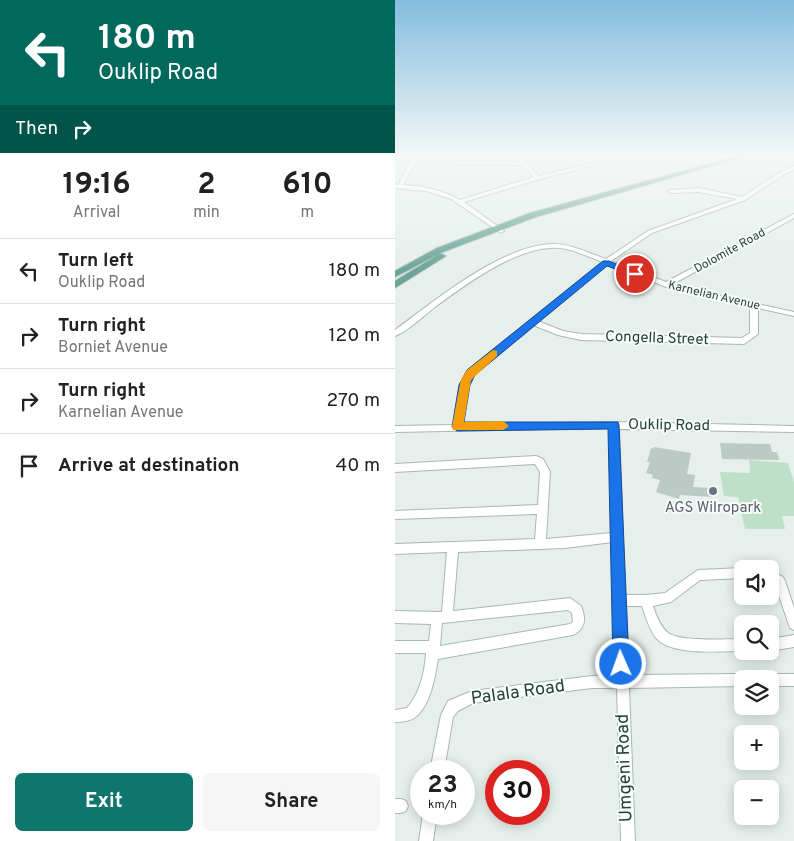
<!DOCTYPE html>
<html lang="en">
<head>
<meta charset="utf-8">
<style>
	:root { --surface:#fff; --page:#f6f6f6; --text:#222; --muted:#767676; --line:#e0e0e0; --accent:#0f766e }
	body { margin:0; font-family:Overpass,sans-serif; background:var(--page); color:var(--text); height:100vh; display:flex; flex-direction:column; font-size:19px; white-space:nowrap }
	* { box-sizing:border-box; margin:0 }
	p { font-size:16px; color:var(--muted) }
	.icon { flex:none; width:28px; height:28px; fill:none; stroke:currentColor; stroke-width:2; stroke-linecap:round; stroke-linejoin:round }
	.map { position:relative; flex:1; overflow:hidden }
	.side { display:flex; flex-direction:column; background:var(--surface); width:395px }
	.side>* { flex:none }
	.banner { background:#00695c; color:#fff; overflow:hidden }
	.buttons { position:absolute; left:339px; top:560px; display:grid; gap:10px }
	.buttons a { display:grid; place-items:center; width:45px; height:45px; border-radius:8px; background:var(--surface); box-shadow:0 2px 12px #0003; font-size:25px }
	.speed { position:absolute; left:15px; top:760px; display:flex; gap:10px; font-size:25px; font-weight:700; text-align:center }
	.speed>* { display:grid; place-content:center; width:65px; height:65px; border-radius:50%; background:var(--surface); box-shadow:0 2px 12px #0003; line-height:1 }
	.speed small { font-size:12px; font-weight:400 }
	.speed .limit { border:8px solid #d22; background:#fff; color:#111 }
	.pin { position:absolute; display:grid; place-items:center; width:42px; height:42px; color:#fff; margin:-21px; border:2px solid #fff; border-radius:50%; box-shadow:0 1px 5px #0007 }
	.me { position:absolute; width:55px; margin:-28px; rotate:358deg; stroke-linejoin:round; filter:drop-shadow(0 0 4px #0008) }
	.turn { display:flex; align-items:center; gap:18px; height:105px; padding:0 15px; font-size:22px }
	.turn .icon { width:65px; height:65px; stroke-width:2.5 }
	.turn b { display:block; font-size:35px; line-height:42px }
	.then { display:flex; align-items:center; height:48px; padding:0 15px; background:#0003; gap:10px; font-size:19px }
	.eta { display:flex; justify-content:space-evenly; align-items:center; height:85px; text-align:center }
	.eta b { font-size:30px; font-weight:700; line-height:35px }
	.button { display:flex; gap:10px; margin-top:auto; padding:10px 15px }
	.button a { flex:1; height:58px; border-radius:8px; background:var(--accent); color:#fff; font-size:20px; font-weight:700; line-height:58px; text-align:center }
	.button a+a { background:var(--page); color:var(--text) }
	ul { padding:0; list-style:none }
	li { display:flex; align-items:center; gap:15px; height:65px; padding:0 15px; border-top:1px solid var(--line) }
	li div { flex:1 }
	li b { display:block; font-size:19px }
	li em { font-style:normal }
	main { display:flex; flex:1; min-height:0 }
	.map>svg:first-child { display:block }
	.green { fill:#bfe0c8 }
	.building { fill:#bbcac4 }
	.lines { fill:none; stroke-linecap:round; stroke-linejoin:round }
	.minor-casing { stroke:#a8b8b2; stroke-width:2 }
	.major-casing { stroke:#c2cac8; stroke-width:2 }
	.minor { fill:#fff; fill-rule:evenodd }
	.major { fill:#6aa596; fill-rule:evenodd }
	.route { fill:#1a73e8; stroke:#114b97 }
	.slow { fill:#f59e0b }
	.worship-dot { fill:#6b7280; stroke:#f7fbf9; stroke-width:2 }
	.labels { text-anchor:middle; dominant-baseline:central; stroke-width:4; stroke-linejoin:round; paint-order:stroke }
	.far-street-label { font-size:12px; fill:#24423a; stroke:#f7fbf9 }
	.street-label { font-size:15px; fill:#24423a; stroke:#f7fbf9 }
	.worship-label { font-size:15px; fill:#5b616d; stroke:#f7fbf9 }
	.near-street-label { font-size:18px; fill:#24423a; stroke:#f7fbf9 }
</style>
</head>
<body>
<main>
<section class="side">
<div class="banner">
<div class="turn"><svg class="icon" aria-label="left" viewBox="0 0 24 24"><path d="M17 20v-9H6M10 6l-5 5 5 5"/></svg><div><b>180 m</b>Ouklip Road</div></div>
<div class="then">Then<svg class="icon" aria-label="right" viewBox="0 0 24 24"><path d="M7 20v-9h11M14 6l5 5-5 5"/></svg></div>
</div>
<div class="eta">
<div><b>19:16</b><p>Arrival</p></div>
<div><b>2</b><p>min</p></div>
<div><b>610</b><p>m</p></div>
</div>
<ul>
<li><svg class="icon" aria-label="left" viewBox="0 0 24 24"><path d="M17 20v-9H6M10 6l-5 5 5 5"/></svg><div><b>Turn left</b><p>Ouklip Road</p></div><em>180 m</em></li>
<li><svg class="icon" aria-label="right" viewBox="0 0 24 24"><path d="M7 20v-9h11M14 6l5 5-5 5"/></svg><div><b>Turn right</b><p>Borniet Avenue</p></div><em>120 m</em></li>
<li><svg class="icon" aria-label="right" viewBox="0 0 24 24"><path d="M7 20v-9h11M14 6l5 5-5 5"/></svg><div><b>Turn right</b><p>Karnelian Avenue</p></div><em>270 m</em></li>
<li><svg class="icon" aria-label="arrive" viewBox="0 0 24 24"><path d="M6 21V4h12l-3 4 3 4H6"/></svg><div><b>Arrive at destination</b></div><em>40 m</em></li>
</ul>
<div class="button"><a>Exit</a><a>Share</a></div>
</section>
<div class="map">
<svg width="399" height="841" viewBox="0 0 399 841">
	<rect width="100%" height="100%" fill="#e6efeb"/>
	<path class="green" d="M354,460L393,463L399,482V516H387L390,529H350L343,497L329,496L325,472L355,473Z"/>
	<path class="building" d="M325,443L375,444L377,452H382L384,460L327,459Z
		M259,447L296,453L292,474L300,475L298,487L316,488L318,497L285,495L284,499L261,492L265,480L257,478L258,475L251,473L255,462H252L256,448L258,449Z"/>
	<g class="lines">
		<defs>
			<path id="minor" d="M19,155H24L8,185C28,186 47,190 65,200L139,177L128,165L59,164L56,162L57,161L124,162L119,155H124L144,176L231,155H239L145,179L69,202L108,230L109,231L106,233L56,199L31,191L0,188V184L3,185Z
				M399,166V170L388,175L350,200L257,233L216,261L271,282L399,214V218L276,285L399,312V316L363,308V334L349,344L186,340L163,335L138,325L79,374L73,385L67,424L219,422L399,426V432L224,429L230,595H251L270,593L303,570L348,568L350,569H348V578L305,580L276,602L258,606C261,615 265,626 273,633C286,642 331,639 348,639V651C325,651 279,656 262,639C254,630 251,617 247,606H231L234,675L348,674L352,676L354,679H348V686L234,688L240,841H226L222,688H197L78,703L63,711L58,717L49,771H35L46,715L53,701L77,691L197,676L221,675L218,542L170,548L63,552L58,611L175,598L186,606C191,618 191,629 178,635L43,659C40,677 36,702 23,715C17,721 8,722 0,722V710L12,708C25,694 30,671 31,653H0V641H34L36,624L0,623V611L47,612L52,552L0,554V544L140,539L142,514L0,519V511L143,505L145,472L140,464L0,472V464L141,456L148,459L155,472L151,539L217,533L215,428L0,432V426L58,425L65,385L73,370L207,262C191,256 173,246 155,248C117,250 70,285 40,307C28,316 13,331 0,336V330C39,301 106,246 156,244C175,243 193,253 211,259L253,231L342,199L304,192L276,193L273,191L274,190L304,188L347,197L384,173ZM212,264L274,288L355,307V333L347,338L186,334L168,331L143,321ZM173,610L177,613L178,622L175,624L45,646L47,623Z
				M375,570L388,577L390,581L399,608V630L395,628L380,584L375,581Z
				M399,635V647L375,651V639Z
				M375,674H399V686H375V679H369L371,676Z
				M0,799H6L11,801L13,806L11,811L6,813H0Z
				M28,814H42L38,841H24Z"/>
			<path id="major" d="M346,155H355L141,217L48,252L0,277V271L42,248L135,213Z
				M44,254H47L51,256L0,288V281Z"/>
		</defs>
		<use href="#minor" class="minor-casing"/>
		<use href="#major" class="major-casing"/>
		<use href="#minor" class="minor"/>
		<use href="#major" class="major"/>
	</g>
	<linearGradient id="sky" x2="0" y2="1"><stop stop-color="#84bce0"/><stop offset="0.57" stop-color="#f4f8f6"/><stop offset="1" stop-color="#f4f8f6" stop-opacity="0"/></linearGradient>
	<rect width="399" height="272" fill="url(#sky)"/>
	<path class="route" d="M208,261H214L245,274L240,276L212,266L80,375L75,385L69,422H223L224,425L234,664L232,670L226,672L220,670L218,664L213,429L62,431L57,427L64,385L72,370Z"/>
	<path class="slow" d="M98,350L102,351V356L76,380L69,422L108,421L114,426L108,430H58L57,427L66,379L72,370Z"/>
	<circle class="worship-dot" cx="318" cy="491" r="5"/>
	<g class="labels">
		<g class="far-street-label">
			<text transform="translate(335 251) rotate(-29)">Dolomite Road</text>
			<text transform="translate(319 296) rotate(13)">Karnelian Avenue</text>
		</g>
		<g class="street-label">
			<text transform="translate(262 339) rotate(2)">Congella Street</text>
			<text transform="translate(274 426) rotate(1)">Ouklip Road</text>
		</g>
		<g class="worship-label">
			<text x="318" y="508">AGS Wilropark</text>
		</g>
		<g class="near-street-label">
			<text transform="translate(123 693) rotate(-8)">Palala Road</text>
			<text transform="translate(230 768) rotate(-92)">Umgeni Road</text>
		</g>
	</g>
</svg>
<div class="buttons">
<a><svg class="icon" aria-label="sound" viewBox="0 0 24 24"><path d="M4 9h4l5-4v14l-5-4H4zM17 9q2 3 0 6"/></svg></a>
<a><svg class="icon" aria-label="search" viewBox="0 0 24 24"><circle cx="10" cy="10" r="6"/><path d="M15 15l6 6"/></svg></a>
<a><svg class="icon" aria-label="layers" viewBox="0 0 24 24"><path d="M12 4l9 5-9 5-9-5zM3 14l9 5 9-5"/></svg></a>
<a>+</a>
<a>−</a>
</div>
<div class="speed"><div>23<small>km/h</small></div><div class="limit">30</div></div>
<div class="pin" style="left:240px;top:274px;background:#d93025"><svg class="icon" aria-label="arrive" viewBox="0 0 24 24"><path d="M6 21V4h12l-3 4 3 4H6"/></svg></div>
<svg class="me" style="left:226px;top:664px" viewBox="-20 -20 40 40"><circle r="17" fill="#1a73e8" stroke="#fff" stroke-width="3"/><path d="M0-11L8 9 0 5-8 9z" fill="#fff"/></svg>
</div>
</main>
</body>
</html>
